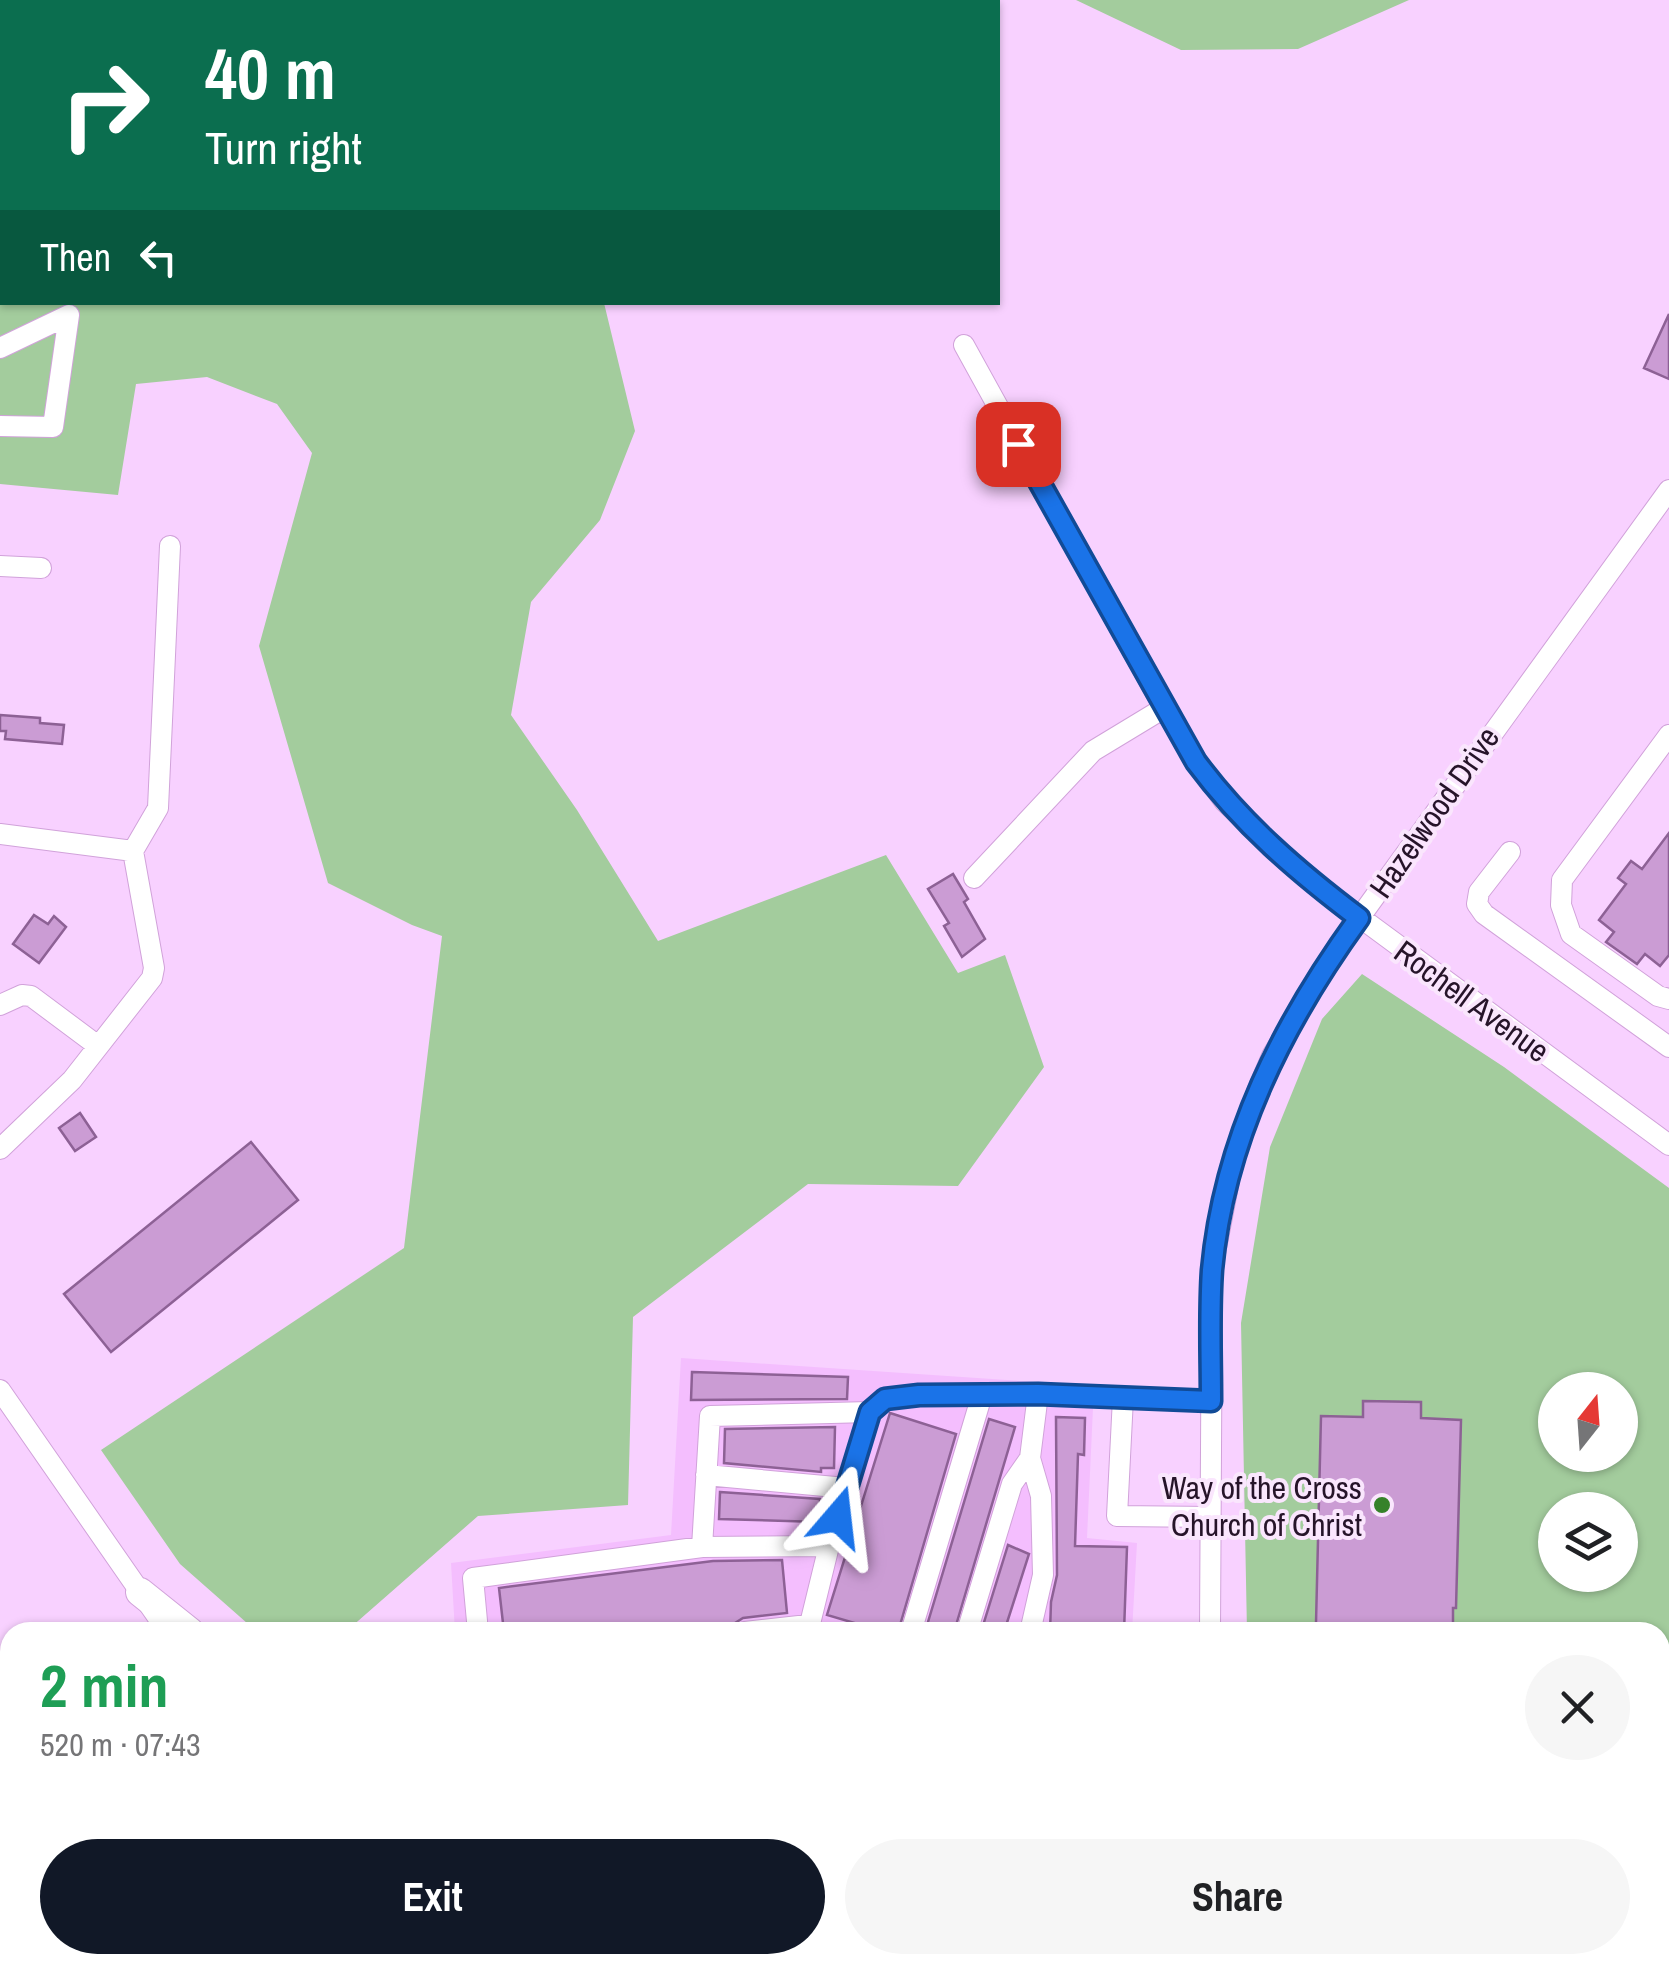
<!DOCTYPE html>
<html lang="en">
<head>
<meta charset="utf-8">
<style>
	:root { --surface:#fff; --page:#f6f6f6; --text:#202124; --muted:#757577; --accent:#111827 }
	body { margin:0; font-family:"Archivo Narrow",sans-serif; background:var(--page); color:var(--text); height:100vh; display:flex; flex-direction:column; font-size:38px; white-space:nowrap }
	* { box-sizing:border-box; margin:0 }
	p { font-size:32px; color:var(--muted) }
	.icon { flex:none; width:55px; height:55px; fill:none; stroke:currentColor; stroke-width:2; stroke-linecap:round; stroke-linejoin:round }
	.map { position:relative; flex:1; overflow:hidden }
	.drawer { position:absolute; left:0px; top:1622px; width:1670px; height:352px; display:flex; flex-direction:column; background:var(--surface); border-radius:30px 30px 0 0; box-shadow:0 2px 8px #0004 }
	.drawer>* { flex:none }
	.banner { position:absolute; left:0px; top:0px; width:1000px; height:305px; box-shadow:0 2px 8px #0004; background:#0b6e4f; color:#fff; overflow:hidden }
	.needle { width:65px; rotate:17deg }
	.controls { position:absolute; left:1538px; top:1372px; display:grid; gap:20px }
	.controls a { display:grid; place-items:center; width:100px; height:100px; border-radius:50%; background:var(--surface); box-shadow:0 2px 8px #0004; font-size:50px }
	.pin { position:absolute; display:grid; place-items:center; width:85px; height:85px; color:#fff; margin:-42px; border-radius:20px; box-shadow:0 5px 15px #0006 }
	.me { position:absolute; width:110px; margin:-55px; rotate:17deg; stroke-linejoin:round; filter:drop-shadow(0 0 8px #0008) }
	.turn { display:flex; align-items:center; gap:35px; height:210px; padding:0 40px; font-size:45px }
	.turn .icon { width:130px; height:130px; stroke-width:2.5 }
	.turn b { display:block; font-size:70px; line-height:85px }
	.then { display:flex; align-items:center; height:95px; padding:0 40px; background:#0003; gap:20px; font-size:38px }
	.round { display:grid; place-items:center; flex:none; width:105px; height:105px; border-radius:52px; background:var(--page) }
	.headline { display:flex; align-items:center; justify-content:space-between; height:170px; padding:0 40px }
	h1 { font-size:60px; font-weight:700; line-height:75px; color:#1e9e55 }
	.primary-button { display:flex; gap:20px; margin-top:auto; padding:20px 40px }
	.primary-button a { flex:1; height:115px; border-radius:60px; background:var(--accent); color:#fff; font-size:40px; font-weight:700; line-height:115px; text-align:center }
	.primary-button a+a { background:var(--page); color:var(--text) }
	.map>svg:first-child { display:block }
	.built { fill:#f4befe }
	.green { fill:#a3cc9d; fill-rule:evenodd }
	.lines { fill:none; stroke-linecap:round; stroke-linejoin:round }
	.stream { stroke:#8a5e92; stroke-width:6 }
	.building { fill:#cb9cd4; stroke:#8d6195; stroke-width:2.5 }
	.minor-casing { stroke:#d1a2da; stroke-width:22 }
	.major-casing { stroke:#d1a2da; stroke-width:30 }
	.minor { stroke:#fff; stroke-width:20 }
	.major { stroke:#fff; stroke-width:28 }
	.route-casing { stroke:#114b97; stroke-width:25 }
	.route { stroke:#1a73e8; stroke-width:18 }
	.poi-dot { fill:#36822a; stroke:#fae6fd; stroke-width:4 }
	.labels { text-anchor:middle; dominant-baseline:central; stroke-width:8; stroke-linejoin:round; paint-order:stroke }
	.street-label { font-size:32px; fill:#261429; stroke:#fae6fd }
	.poi-label { font-size:32px; fill:#261429; stroke:#fae6fd; text-anchor:end }
</style>
</head>
<body>
<div class="map">
<svg width="1669" height="1973" viewBox="0 0 1669 1973">
	<rect width="100%" height="100%" fill="#f8d1ff"/>
	<path class="built" d="M681,1358L1094,1386L1087,1538L1137,1543L1132,1632H455L451,1563L671,1535Z"/>
	<path class="green" d="M0,0H867L2,2V302L604,303L635,431L600,520L531,602L511,715L577,810L658,941L886,855L958,973L1005,955L1044,1067L958,1186L808,1184L633,1317L628,1505L478,1516L350,1628L337,1632H257L180,1564L101,1450L404,1248L442,936L412,925L328,883L259,646L312,453L277,404L207,377L136,384L118,495L0,484Z
		M1076,0H1409L1298,49L1181,50Z
		M1362,974L1504,1067L1669,1188V1766L1660,1767V1632H1247L1241,1323L1270,1147L1322,1019ZM1555,1390H1620V1455H1555ZM1555,1510H1620V1575H1555Z"/>
	<g class="lines">
		<path class="stream" d="M508,2L511,0"/>
	</g>
	<path class="building" d="M1669,314V379L1644,368Z
		M0,715L40,718V723L64,725L62,744L5,739L6,731H0Z
		M1669,833V955L1660,966L1645,954L1637,964L1606,942L1614,932L1599,920L1626,884L1618,878L1631,861L1642,869Z
		M953,874L968,899L964,902L985,939L962,957L944,926L949,923L928,889Z
		M34,915L48,924L54,916L66,927L39,963L13,944Z
		M80,1113L96,1137L75,1151L59,1128Z
		M251,1142L298,1200L111,1352L64,1294Z
		M692,1372L848,1377L847,1399L691,1400Z
		M1363,1401L1421,1402V1418L1461,1420L1456,1608H1453V1627H1434V1631L1373,1632V1629L1334,1628V1624L1316,1623L1321,1416L1363,1417Z
		M890,1413L956,1434L898,1632H885L827,1615Z
		M1056,1417L1085,1418L1084,1455L1078,1454L1075,1546L1127,1547L1124,1632H1050L1051,1602L1057,1575Z
		M989,1419L1015,1427L954,1632H925Z
		M835,1427L834,1468H821V1472L724,1463L725,1429Z
		M720,1492L820,1499L819,1522L719,1519Z
		M1008,1545L1029,1554L1004,1632H981Z
		M782,1560L787,1613L743,1618L735,1623L649,1632H504L499,1588L713,1561Z"/>
	<g class="lines">
		<defs>
			<path id="minor" d="M964,345L1164,708L1196,762L1225,802L1308,879L1669,1145
				M0,348L69,315L53,427L0,426
				M0,566L41,568
				M1669,735L1562,880L1561,905L1571,934L1658,996L1669,999
				M0,834L133,851
				M1510,852L1479,892L1477,904L1484,914L1669,1047
				M974,878L1093,751L1164,708
				M0,1005L22,995L31,996L98,1046
				M0,1149L72,1080L152,978L154,968L133,851L158,808L170,546
				M0,1390L168,1632
				M1211,1401L1123,1398L1117,1516L1211,1517
				M706,1475L846,1488
				M702,1547L710,1416L870,1412
				M478,1632L473,1578L702,1547L829,1546
				M745,1632L808,1625
				M808,1632L829,1546L870,1412L885,1399L919,1395L1038,1394L1123,1398
				M911,1632L982,1395
				M967,1632L1012,1484L1030,1458
				M1030,1632L1043,1575L1041,1496L1030,1458L1038,1394
				M1210,1632L1212,1269L1233,1160L1258,1089L1272,1056L1331,957L1669,490
				M723,1965L757,1973
				M1606,1965L1609,1973
				M1188,1973L1191,1965
				M1261,1973L1275,1965
				M1546,1973L1558,1965"/>
			<path id="major" d="M140,1592L190,1632
				M1660,1809L1669,1808
				M1660,1841L1669,1840
				M172,1973L183,1965
				M255,1973L267,1965"/>
		</defs>
		<use href="#minor" class="minor-casing"/>
		<use href="#major" class="major-casing"/>
		<use href="#minor" class="minor"/>
		<use href="#major" class="major"/>
	</g>
	<g class="lines">
		<defs>
			<path id="route" d="M838,1517L870,1412L885,1399L919,1395L1038,1394L1211,1401C1211,1357 1209,1313 1212,1270C1224,1139 1283,1023 1359,918C1298,872 1242,824 1196,762L1018,444"/>
		</defs>
		<use href="#route" class="route-casing"/>
		<use href="#route" class="route"/>
	</g>
	<circle class="poi-dot" cx="1382" cy="1505" r="10"/>
	<g class="labels">
		<g class="street-label">
			<text transform="translate(1434 812) rotate(-55)">Hazelwood Drive</text>
			<text transform="translate(1472 1001) rotate(36)">Rochell Avenue</text>
		</g>
		<g class="poi-label">
			<text x="1362" y="1487">Way of the Cross<tspan x="1362" dy="37">Church of Christ</tspan></text>
		</g>
	</g>
</svg>
<div class="controls">
<a><svg class="needle" viewBox="-14 -14 28 28"><path d="M0-13l5 13h-10z" fill="#e53935"/><path d="M0 13l5-13h-10z" fill="#757577"/></svg></a>
<a><svg class="icon" aria-label="layers" viewBox="0 0 24 24"><path d="M12 4l9 5-9 5-9-5zM3 14l9 5 9-5"/></svg></a>
</div>
<div class="pin" style="left:1018px;top:444px;background:#d93025"><svg class="icon" aria-label="arrive" viewBox="0 0 24 24"><path d="M6 21V4h12l-3 4 3 4H6"/></svg></div>
<svg class="me" style="left:838px;top:1517px" viewBox="-20 -20 40 40"><path d="M0-17L14 15 0 8-14 15z" fill="#1a73e8" stroke="#fff" stroke-width="4"/></svg>
<div class="banner">
<div class="turn"><svg class="icon" aria-label="right" viewBox="0 0 24 24"><path d="M7 20v-9h11M14 6l5 5-5 5"/></svg><div><b>40 m</b>Turn right</div></div>
<div class="then">Then<svg class="icon" aria-label="left" viewBox="0 0 24 24"><path d="M17 20v-9H6M10 6l-5 5 5 5"/></svg></div>
</div>
<section class="drawer">
<div class="headline"><div><h1>2 min</h1><p>520 m · 07:43</p></div><a class="round"><svg class="icon" aria-label="close" viewBox="0 0 24 24"><path d="M6 6l12 12M18 6L6 18"/></svg></a></div>
<div class="primary-button"><a>Exit</a><a>Share</a></div>
</section>
</div>
</body>
</html>
